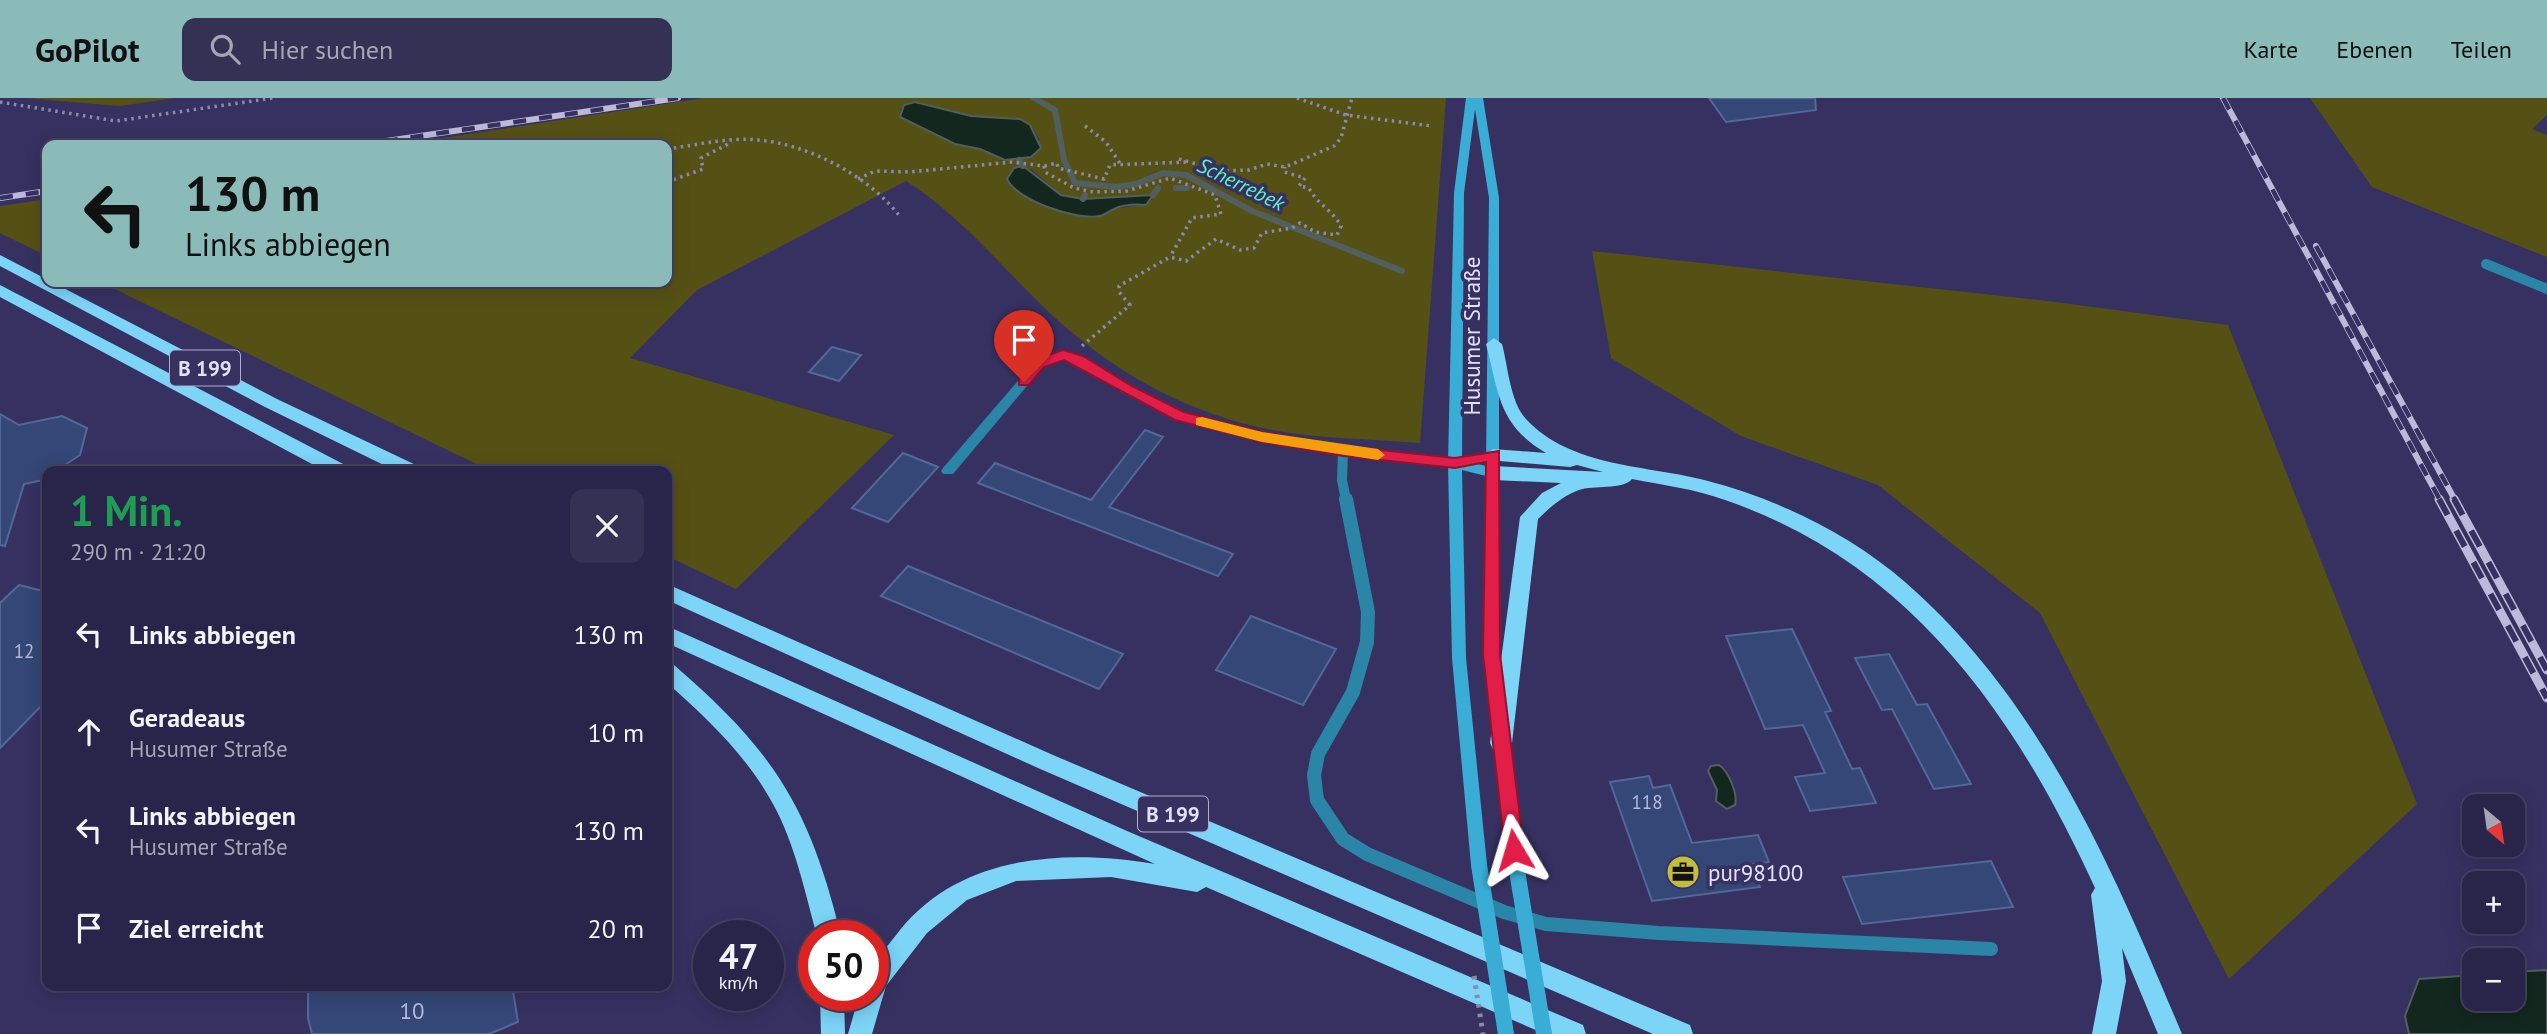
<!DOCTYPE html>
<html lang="de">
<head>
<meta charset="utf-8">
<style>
	:root { --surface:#29254a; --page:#353154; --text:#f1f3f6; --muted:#a5a5b5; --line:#454262; --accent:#8bbbb9 }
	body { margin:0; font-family:"PT Sans",sans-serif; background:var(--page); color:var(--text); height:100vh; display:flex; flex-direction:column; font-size:26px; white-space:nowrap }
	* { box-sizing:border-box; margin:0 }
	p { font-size:23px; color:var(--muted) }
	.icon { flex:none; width:38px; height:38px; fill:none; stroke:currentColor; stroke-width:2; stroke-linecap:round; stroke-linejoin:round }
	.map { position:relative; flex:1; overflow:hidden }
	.side { position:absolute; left:42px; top:368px; width:630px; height:525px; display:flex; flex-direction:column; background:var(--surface); border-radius:14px; box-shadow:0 4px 18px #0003,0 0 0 2px var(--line) }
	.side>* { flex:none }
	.banner { position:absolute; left:42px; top:42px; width:630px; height:147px; border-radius:14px; box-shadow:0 4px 18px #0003,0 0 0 2px var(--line); background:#8bbbb9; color:#111; overflow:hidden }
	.needle { width:46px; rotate:151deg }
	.fabs { position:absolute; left:2462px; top:696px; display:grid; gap:14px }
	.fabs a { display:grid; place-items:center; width:63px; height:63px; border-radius:14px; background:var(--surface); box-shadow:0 4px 18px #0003,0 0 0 2px var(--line); font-size:35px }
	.speed { position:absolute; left:693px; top:822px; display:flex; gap:14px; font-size:35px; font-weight:700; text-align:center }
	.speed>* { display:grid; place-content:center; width:91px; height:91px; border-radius:50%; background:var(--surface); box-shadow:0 4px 18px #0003,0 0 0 2px var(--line); line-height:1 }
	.speed small { font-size:18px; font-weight:400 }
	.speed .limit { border:10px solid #d22; background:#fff; color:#111 }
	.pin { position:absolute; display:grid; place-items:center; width:60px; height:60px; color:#fff; margin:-72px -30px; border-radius:50% 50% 50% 0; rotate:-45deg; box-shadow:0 0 7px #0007 }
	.pin .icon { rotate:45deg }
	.me { position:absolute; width:77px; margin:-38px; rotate:353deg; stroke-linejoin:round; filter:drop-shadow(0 0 5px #0008) }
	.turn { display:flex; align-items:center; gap:24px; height:147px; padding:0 28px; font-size:32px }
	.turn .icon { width:91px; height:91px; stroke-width:2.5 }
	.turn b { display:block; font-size:49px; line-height:60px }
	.round { display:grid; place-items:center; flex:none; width:74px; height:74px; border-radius:14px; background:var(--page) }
	.overview { display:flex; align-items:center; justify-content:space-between; height:119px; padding:0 28px }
	h1 { font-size:42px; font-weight:800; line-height:52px; color:#1e9e55 }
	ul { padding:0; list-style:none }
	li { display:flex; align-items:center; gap:21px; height:98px; padding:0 28px }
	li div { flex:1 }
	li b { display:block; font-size:26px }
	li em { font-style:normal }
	header { display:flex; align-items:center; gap:42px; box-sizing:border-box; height:98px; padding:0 35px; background:var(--accent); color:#111 }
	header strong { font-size:33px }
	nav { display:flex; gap:38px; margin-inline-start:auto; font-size:24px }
	.search { width:490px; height:63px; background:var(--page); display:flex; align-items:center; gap:18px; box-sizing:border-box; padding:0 24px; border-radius:14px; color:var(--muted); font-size:26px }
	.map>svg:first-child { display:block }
	.green { fill:#555115; fill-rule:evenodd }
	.water { fill:#13271f; stroke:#515f61; stroke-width:2 }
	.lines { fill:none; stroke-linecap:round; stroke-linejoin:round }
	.stream { stroke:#515f61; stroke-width:6 }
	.building { fill:#344776; stroke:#53689a; stroke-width:2 }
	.path { stroke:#8c88ae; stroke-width:3.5; stroke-dasharray:2.5 4.5; stroke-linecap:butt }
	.service-far1 { stroke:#2b85a6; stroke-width:10 }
	.service { stroke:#2b85a6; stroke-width:14 }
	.minor { fill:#2b85a6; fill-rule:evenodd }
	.secondary { fill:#39add6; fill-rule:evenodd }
	.trunk { fill:#7cd4f7; fill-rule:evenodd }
	.rail-far1-casing { stroke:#bcbad8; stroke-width:6 }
	.rail-casing { stroke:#bcbad8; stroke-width:9 }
	.rail-far1 { stroke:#373162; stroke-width:4.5; stroke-dasharray:13; stroke-linecap:butt }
	.rail { stroke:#373162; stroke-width:6; stroke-dasharray:18; stroke-linecap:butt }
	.path-bridge { stroke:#8c88ae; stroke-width:5; stroke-dasharray:3.5 6; stroke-linecap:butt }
	.secondary-bridge { stroke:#39add6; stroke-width:16 }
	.route { fill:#e11d48; stroke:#92132f; stroke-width:2 }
	.slow { fill:#f59e0b }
	.labels { text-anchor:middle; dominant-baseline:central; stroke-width:7; stroke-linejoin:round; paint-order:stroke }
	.number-label { font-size:19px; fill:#b6bad9 }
	.far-water-label { font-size:21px; font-style:italic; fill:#5ef2bd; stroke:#373162 }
	.shield { fill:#373162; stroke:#afaccc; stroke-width:2 }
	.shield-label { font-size:21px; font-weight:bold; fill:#e2e1fa }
	.street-label { font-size:23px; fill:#e2e1fa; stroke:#373162 }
	.poi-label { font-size:23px; fill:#e2e1fa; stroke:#373162; text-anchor:start }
	.near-number-label { font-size:23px; fill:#b6bad9 }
</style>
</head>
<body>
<header>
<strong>GoPilot</strong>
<div class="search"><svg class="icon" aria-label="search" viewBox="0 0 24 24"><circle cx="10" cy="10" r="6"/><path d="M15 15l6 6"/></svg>Hier suchen</div>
<nav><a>Karte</a><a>Ebenen</a><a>Teilen</a></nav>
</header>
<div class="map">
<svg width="2547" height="936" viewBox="0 0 2547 936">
	<rect width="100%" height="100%" fill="#373162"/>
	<path class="green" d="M27,0H176L119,8Z
		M704,0H1446L1420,345C1373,341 1324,341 1278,333C1197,319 1123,280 1062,226C1009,179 966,121 906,83L697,192L630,260L894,337L736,491L667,458V373H491L100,184H667V47H397ZM915,4L971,18L1020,21L1030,27L1040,42L1005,62L980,51L955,46L900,12L904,7ZM1031,71L1061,97L1083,101L1115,99L1146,106L1114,111L1103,118L1010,89Z
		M2310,0H2547V17L2532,31L2547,37V159L2372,89Z
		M47,101V158L0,135V108Z
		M1592,153L2048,203L2228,227L2417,706L2229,881L2040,515L1878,387L1741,338L1611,260Z"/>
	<path class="water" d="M915,4L971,18L1020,21L1030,27L1041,50L1031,59L1005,62L980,51L955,46L900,19L904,7Z
		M1023,68L1061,97L1083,101L1153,97L1146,107C1135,106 1124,106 1114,111C1109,113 1105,117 1100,118C1077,123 1016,102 1007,81L1014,70Z
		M1719,667C1729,674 1738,696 1735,707L1727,711L1716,703L1717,692L1708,673L1711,668Z
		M2547,872V936H2409L2405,918L2419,881L2474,877V901H2513V874Z"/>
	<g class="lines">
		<path class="stream" d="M1034,0L1055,12L1064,62L1075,85L1116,89L1136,86L1163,75L1186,77L1252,113L1402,173
			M1019,62L1023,68
			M1176,90H1187
			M1153,97L1158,90
			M1083,101L1085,97"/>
	</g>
	<path class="building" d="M1709,0H1815L1816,12L1726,24Z
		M832,249L861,257L839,283L809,274Z
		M0,316L19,327L62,318L87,330L80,357L56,373H47V379L43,382L24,386L5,448L0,447Z
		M1145,332L1163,339L1109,409L1233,456L1218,478L978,385L995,365L1091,402Z
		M903,355L938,369L888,424L852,410Z
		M908,468L1123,556L1099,591L881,498Z
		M19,487L47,494V602L0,650V505Z
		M1251,518L1336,551L1303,607L1216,572Z
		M1792,531L1831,613L1825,614L1852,671L1860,670L1876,705L1810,713L1795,679L1825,675L1803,627L1765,631L1726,538Z
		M1889,556L1917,607L1927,606L1971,686L1934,691L1892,611L1882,612L1855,560Z
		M1649,678L1653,690L1670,687L1692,745L1758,737L1769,764L1751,766L1760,789L1652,803L1610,684Z
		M1991,763L2013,809L1862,826L1843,779Z
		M308,887H512L518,924L489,936H312L308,920Z"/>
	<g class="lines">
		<path class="path" d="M1297,0L1346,17L1432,28
			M0,4L116,23L273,0
			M1085,28L1106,44L1121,67
			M667,51C697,47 728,39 758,42C808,46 871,79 901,120
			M1179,61L1221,73L1249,72L1267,66L1285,69L1334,48L1341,40L1352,0
			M1044,68L1045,74L1074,90L1093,94L1127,93L1170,80L1215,97L1221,116L1192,120L1170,159
			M858,81L875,73L910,74L1012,64L1044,68L1057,65L1058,70L1104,81L1110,67L1187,64
			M667,84L703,71L701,60L732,44
			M1082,248L1130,207L1119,194V188L1170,159L1186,163L1216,141L1240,152L1254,150L1262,135L1292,130L1300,125L1315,134L1337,137L1341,128C1333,113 1317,106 1309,90L1299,88L1305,80L1284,74L1285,69"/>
		<path class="service-far1" d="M2486,166L2547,191
			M1343,353L1342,382L1346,402"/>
		<path class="service" d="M1346,401L1368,514L1367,544L1353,594L1318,656L1314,677L1317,702L1343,741L1367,756L1504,814L1546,826L1659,835L1991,851"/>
		<path class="minor" d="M1063,253C1107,265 1142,301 1186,315C1274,342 1365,351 1455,360L1462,365L1455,370L1343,358L1262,344L1175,321L1123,295L1074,264L1064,261L1043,269L953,376H943L941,373L943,370L1035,263Z"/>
		<path class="secondary" d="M1466,0H1483L1499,100V556L1506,616L1503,620L1498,622L1493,620L1490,616L1485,556L1486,378L1462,372L1466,560L1487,767L1485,772L1479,774L1473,772L1471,767L1452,560L1448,365L1454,95ZM1475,11L1489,100L1486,368L1462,362L1464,95Z
			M1500,631L1505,632L1508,637L1526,779L1524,784L1518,787L1512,784L1510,779L1492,637L1495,632Z"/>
		<path class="trunk" d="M0,157L277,301L418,368L421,373H396L265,309L0,168Z
			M0,187L347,368L350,373H325L0,199Z
			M1494,240L1502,246C1508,268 1510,304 1526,321C1571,370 1649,367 1708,383C1778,401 1851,437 1905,484C2042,603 2113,772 2182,936H2158L2122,850L2126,883L2116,936H2092L2102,883L2091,797L2095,790C2016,618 1911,466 1725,402C1695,391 1663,387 1632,381C1623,392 1593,387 1579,392C1563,398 1550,409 1538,421L1512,645L1509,651L1501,654L1493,651L1490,645L1520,419L1542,395L1561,385L1493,382L1484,375L1493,368L1603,374L1577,367L1570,369L1487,362L1484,357L1493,351L1546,355C1498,327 1499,295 1486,246Z
			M667,486L1053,657L1690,927L1693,936H1653L1038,670L667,502Z
			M667,528L1127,733L1583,927L1586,936H1545L1206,789L1197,794L1111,779L1016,783L967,802L927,835L886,888L872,936H848L859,898H873C873,859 877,862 900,832C961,756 1066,751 1155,766L667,545Z
			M667,565L674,567C774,653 810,710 841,838H817C805,794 795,746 773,706C747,658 707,620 667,585Z
			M820,898H844L845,936H821Z"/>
		<defs>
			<path id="rail-far1" d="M2223,0L2440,402
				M359,47L678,0
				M0,100L47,93
				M2316,148L2455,402"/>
			<path id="rail" d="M2439,401L2547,600
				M2454,401L2547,572"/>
		</defs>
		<use href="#rail-far1" class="rail-far1-casing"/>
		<use href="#rail" class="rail-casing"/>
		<use href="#rail-far1" class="rail-far1"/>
		<use href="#rail" class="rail"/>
		<path class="path-bridge" d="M1474,878L1483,936"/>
		<path class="secondary-bridge" d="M1479,767L1506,936
			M1518,779L1544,936"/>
	</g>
	<path class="route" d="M1063,252L1083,258L1132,288L1184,314L1262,334L1343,348L1455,360L1499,353L1500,556L1524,752L1521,758H1508L1505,752L1483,556L1486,364L1455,370L1343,358L1262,344L1175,322L1064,262L1044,269L1029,287H1019V280L1034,262Z"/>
	<path class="slow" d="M1202,319L1262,334L1378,351L1385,357L1378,362L1262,344L1196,327V320Z"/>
	<defs>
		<symbol id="office-disc" viewBox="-11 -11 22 22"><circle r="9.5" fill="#c3bd3e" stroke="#373162"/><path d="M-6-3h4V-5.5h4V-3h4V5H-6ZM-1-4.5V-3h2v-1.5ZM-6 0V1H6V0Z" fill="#111"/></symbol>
	</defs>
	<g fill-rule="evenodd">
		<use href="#office-disc" x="1664" y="755" width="38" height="38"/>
	</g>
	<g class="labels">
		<g class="number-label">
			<text x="24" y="553">12</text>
			<text x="1647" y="704">118</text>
		</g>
		<g class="far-water-label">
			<text transform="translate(1241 86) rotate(26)">Scherrebek</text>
		</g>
		<g class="shield">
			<rect x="170" y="252.5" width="70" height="35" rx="5"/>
			<rect x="1138" y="698.5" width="70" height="35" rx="5"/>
		</g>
		<g class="shield-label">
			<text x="205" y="270">B 199</text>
			<text x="1173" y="716">B 199</text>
		</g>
		<g class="street-label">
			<text transform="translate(1471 238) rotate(-90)">Husumer Straße</text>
		</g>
		<g class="poi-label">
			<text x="1708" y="774">pur98100</text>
		</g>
		<g class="near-number-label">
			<text x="412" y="912">10</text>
		</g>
	</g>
</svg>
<div class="fabs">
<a><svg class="needle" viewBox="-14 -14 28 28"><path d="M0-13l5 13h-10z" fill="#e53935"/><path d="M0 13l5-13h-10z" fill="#a5a5b5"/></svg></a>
<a>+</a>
<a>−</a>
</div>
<div class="speed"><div>47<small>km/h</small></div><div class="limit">50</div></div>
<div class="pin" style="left:1024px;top:284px;background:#d93025"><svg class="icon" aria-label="arrive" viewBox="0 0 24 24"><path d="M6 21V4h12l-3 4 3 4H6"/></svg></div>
<svg class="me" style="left:1514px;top:752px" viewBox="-20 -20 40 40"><path d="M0-17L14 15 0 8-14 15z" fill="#e11d48" stroke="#fff" stroke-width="4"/></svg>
<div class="banner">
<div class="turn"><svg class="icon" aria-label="left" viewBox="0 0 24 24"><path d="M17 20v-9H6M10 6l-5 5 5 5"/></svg><div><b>130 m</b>Links abbiegen</div></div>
</div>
<section class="side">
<div class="overview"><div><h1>1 Min.</h1><p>290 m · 21:20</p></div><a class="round"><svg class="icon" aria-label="close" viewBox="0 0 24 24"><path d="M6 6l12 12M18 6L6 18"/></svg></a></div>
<ul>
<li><svg class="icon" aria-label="left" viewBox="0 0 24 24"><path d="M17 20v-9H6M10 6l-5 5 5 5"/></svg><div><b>Links abbiegen</b></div><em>130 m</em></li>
<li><svg class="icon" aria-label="ahead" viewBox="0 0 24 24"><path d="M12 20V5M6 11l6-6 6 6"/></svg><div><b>Geradeaus</b><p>Husumer Straße</p></div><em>10 m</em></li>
<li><svg class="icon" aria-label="left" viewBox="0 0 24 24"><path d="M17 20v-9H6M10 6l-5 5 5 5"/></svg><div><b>Links abbiegen</b><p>Husumer Straße</p></div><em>130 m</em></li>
<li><svg class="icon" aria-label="arrive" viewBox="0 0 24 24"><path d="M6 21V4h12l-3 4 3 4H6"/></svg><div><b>Ziel erreicht</b></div><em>20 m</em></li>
</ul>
</section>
</div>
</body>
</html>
